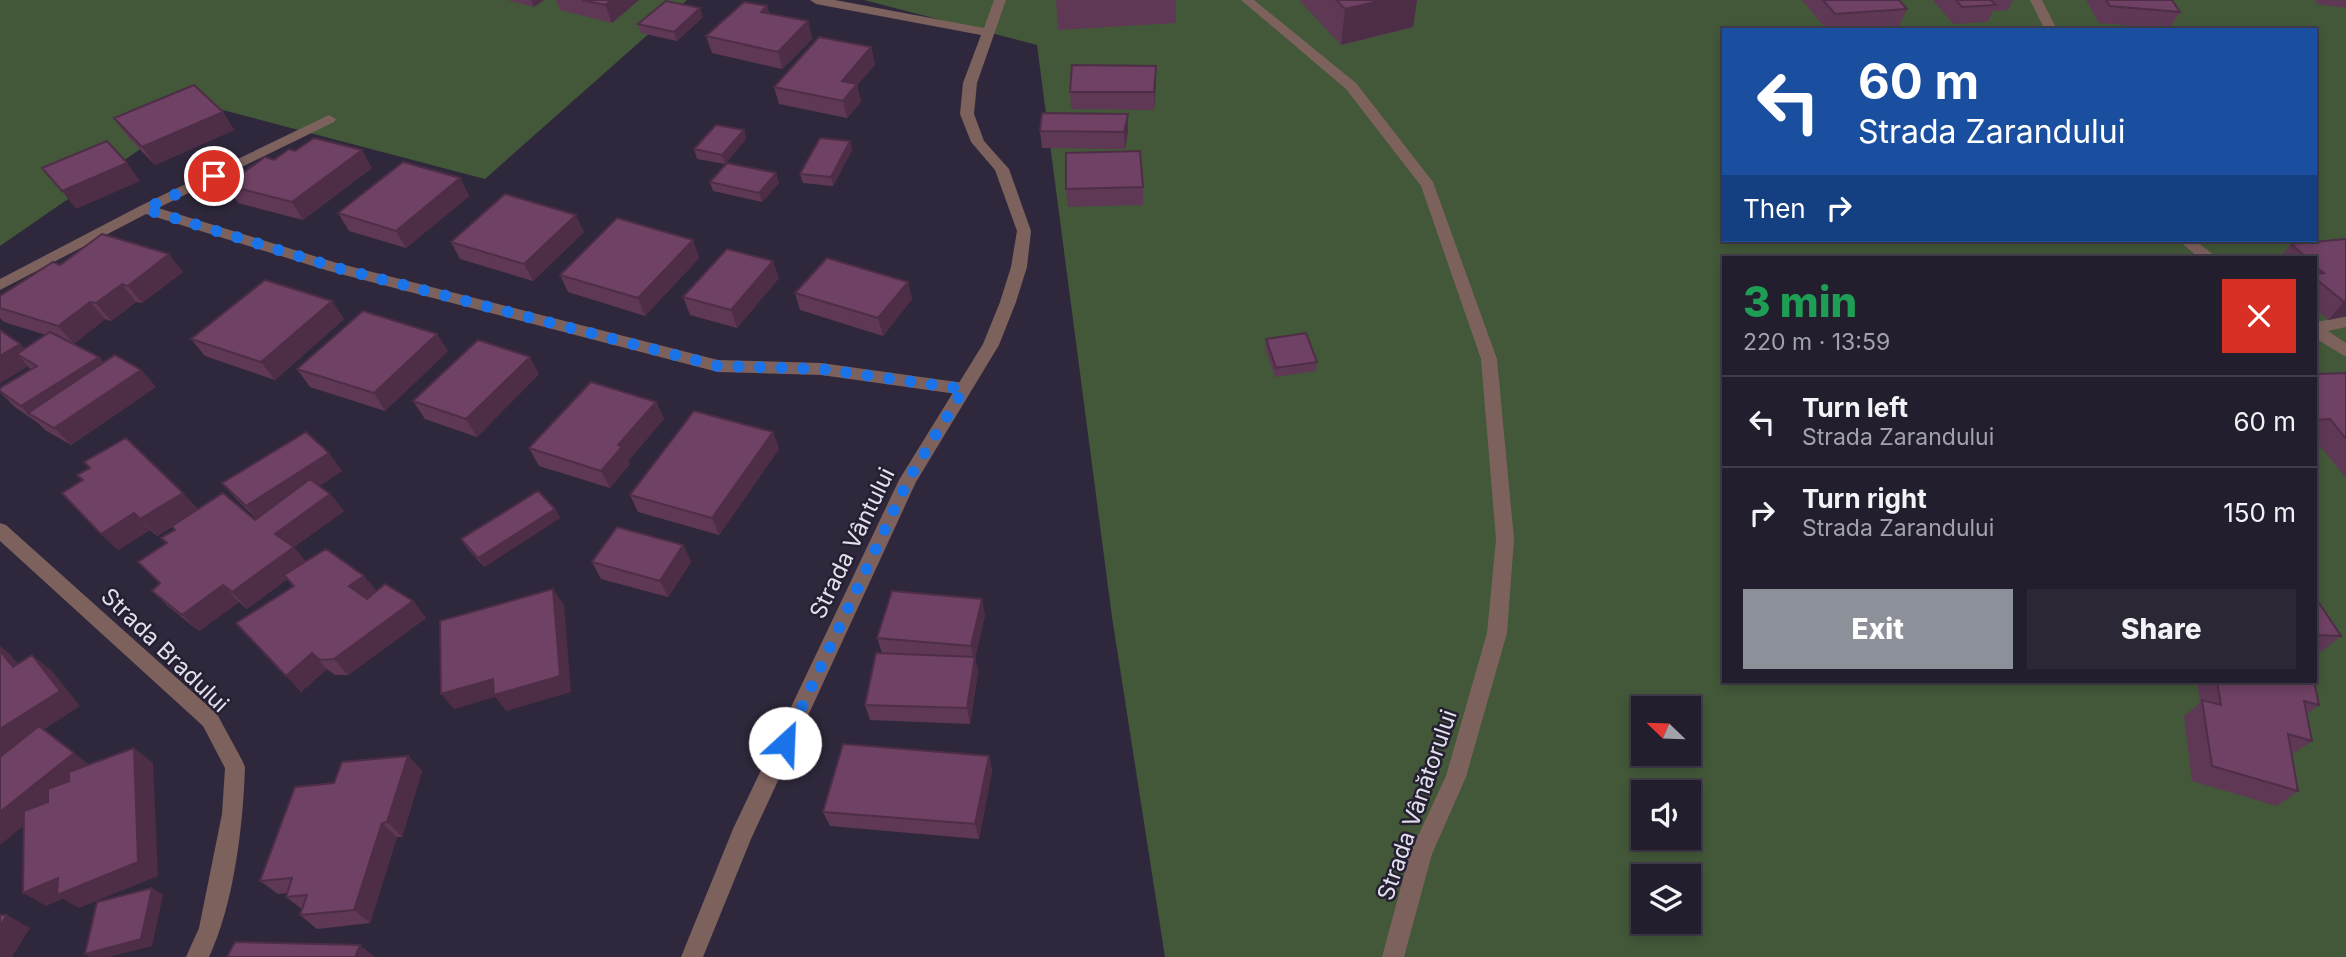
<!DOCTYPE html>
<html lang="en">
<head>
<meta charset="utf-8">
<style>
	:root { --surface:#231e2d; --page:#2b2735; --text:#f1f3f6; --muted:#a3a2aa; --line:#403c49; --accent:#8c9099 }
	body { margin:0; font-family:Inter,sans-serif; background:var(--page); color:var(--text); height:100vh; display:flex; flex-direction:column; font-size:26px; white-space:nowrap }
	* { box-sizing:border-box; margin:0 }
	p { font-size:23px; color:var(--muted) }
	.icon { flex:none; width:38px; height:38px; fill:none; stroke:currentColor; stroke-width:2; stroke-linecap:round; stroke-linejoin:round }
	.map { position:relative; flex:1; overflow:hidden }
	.sheet { position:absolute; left:1722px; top:256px; width:595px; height:427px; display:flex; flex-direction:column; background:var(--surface); border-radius:0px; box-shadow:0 4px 10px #0003,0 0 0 2px var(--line) }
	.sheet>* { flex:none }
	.banner { position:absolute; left:1722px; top:28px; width:595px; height:214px; border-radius:0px; box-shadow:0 4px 10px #0003,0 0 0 2px var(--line); background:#1a4fa0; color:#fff; overflow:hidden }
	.needle { width:46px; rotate:293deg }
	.buttons { position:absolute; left:1631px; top:696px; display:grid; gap:14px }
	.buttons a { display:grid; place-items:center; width:70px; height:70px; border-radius:0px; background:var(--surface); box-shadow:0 4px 10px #0003,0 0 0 2px var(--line); font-size:35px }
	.pin { position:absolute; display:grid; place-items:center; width:60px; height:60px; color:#fff; margin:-30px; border:4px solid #fff; border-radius:50%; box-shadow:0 2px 7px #0007 }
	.me { position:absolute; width:77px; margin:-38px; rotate:25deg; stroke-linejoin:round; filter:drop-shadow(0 0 5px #0008) }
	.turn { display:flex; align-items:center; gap:24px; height:147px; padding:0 21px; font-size:32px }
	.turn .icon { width:91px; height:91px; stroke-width:2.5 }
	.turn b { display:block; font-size:49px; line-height:60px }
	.then { display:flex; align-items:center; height:66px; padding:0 21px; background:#0003; gap:14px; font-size:26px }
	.round { display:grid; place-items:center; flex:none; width:74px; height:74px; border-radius:0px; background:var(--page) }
	.summary { display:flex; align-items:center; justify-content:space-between; height:119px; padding:0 21px }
	h1 { font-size:42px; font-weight:800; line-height:52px; color:#1e9e55 }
	.cta { display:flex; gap:14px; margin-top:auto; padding:14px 21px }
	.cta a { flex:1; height:80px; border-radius:0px; background:var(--accent); color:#fff; font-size:28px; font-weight:800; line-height:80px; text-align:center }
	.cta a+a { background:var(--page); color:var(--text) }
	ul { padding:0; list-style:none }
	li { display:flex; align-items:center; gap:21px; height:91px; padding:0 21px; border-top:2px solid var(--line) }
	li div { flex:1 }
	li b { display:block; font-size:26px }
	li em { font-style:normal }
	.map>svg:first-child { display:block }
	.green { fill:#425838; fill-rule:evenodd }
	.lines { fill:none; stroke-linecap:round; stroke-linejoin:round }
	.service { fill:#7c615d; fill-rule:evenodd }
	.minor { fill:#7c615d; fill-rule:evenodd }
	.wall { fill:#5f3856 }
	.shaded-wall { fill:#4e2e46 }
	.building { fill:#6f4164; stroke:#4e2e46; stroke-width:2 }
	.route { stroke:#1a73e8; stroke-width:12; stroke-dasharray:0 21.6 }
	.labels { text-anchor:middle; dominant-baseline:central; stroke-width:5; stroke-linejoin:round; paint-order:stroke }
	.street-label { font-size:23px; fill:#e3e0ed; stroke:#251f32 }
</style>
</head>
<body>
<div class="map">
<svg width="2346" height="957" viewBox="0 0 2346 957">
	<rect width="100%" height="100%" fill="#2f283c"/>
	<path class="green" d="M0,0H687L485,179L204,105L0,246Z
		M864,0H2346V957H1165L1112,617L1037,45ZM1724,30H2315V240H1724ZM1724,257H2315V681H1724ZM1643,709H1689V754H1643ZM1643,793H1689V838H1643ZM1643,877H1689V922H1643Z"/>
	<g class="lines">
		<path class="service" d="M329,115L336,119L334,122L158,208L337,263L718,360L821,363L964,383L972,389L964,395L821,375L718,372L329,271L146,214L0,290V279L140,206Z"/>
		<path class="minor" d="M810,0H835L984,28L994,0H1006L977,83L974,114L984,141L1009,169L1031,231L1027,267L1016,302L999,345L916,482L751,839L703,957H681L733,829L899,480L983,344L1000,302L1011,267L1017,231L995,170L971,142L960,114L963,83L981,35L816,4Z
			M1241,0H1254L1356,83L1433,182L1497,359L1514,539L1507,633L1466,777L1432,854L1404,957H1382L1410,853L1446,776L1487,633L1496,539L1481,359L1421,186L1346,89Z
			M2030,0H2042L2057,30H2045Z
			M2178,240H2195L2216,257H2198Z
			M2346,317V327L2328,331L2346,343V357L2315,338V322Z
			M0,523L6,525L217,714L242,760L245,767C243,826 234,904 209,957H186L199,928L222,814L225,768L203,726L0,541Z"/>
	</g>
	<path class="wall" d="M507,0H544L534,7Z
		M556,0H639L612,23L560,10Z
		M1056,0H1176V23L1058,30Z
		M1299,0H1417L1413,27L1341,45Z
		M1802,0H1899L1907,9L1899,26L1848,30H1827Z
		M1933,0H2013L2008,10L1993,11L1987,22L1953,24Z
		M2086,0H2172L2180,12L2169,29L2099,23Z
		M2316,0H2346V8L2317,4Z
		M767,6L769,13L808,21L812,39L782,69L712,53L706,36Z
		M703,17L677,41L641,33L638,24Z
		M871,47L875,65L857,85L861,102L847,118L779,104L774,87Z
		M1156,84L1154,110L1071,109L1070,92Z
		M223,112L234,130L155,165L127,136L114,118Z
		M1128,114V132L1125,149L1042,148L1040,131Z
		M744,130L746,139L725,164L697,159L694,149Z
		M850,141L852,150L833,186L803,183L800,174Z
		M274,160L372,168L303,220L238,203L226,185Z
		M460,178L469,196L406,248L349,231L338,213Z
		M710,182L779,183L762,202L713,191Z
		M1143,187V205L1068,207L1066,189Z
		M584,232L533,281L460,259L451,242Z
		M2346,239V316L2328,320L2315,309V257H2280L2291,244Z
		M693,240L699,258L645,316L568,292L560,275Z
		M60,265L183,272L142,303L136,302L111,321L105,319L74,344L99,357L104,363L141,370L156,387L71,445L45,430L38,423L15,407L0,392L31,370L28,366L0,383V330L25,349L46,335L4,322L0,318V296Z
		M779,278L737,328L690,315L683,297Z
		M908,282L912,299L883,336L800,310L795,293Z
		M332,301L344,319L275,380L205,356L191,339Z
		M1266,339L1317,362L1316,371L1275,377L1265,348Z
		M448,351L385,411L310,387L297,369Z
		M2346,373V478L2315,440V374Z
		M539,374L477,437L425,419L413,401Z
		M656,402L664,419L628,461L630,464L610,488L539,466L529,448Z
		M773,432L779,449L719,535L638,512L630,495Z
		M342,471L319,486L330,494L344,511L294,547L306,562L376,591L413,601L426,618L348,675H335L327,669L301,692L293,586L287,579L247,609L239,602L199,631L169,607L152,591L160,583L138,562L166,543L175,530L172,527L157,536L150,530L118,550L101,534L83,481L198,509L255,520L256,518L237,500L222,483Z
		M555,509L560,518L484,567L467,548L461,539Z
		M683,545L691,562L668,597L601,579L592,562Z
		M2315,597L2341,636L2321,652H2315Z
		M985,615L975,658L978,672L970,724L870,720L865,705L882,653L877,638Z
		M2197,681H2314L2319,705L2307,714L2312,741L2291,755L2298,791L2277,806L2192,781L2184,716L2200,703Z
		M408,756L422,771L402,837H397L370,923L317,929L300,915L302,909L286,897L287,893L278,894L260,881L334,783Z
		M989,756L992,771L979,839L830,826L823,812Z"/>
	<path class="shaded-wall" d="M531,0H544L534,7Z
		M612,0H639L612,23L605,5Z
		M1383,0H1417L1413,27L1341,45L1345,9Z
		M767,6L772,24L761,12Z
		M700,8L703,17L677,41L674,32Z
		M808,21L812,39L782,69L778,52Z
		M871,47L875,65L857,85L861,102L847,118L843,101L842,81Z
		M1156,66V84L1154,110V92Z
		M223,112L234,130L155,165L142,147Z
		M1128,114V132L1125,149L1124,132Z
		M744,130L746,139L725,164L722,155Z
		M850,141L852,150L833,186L831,177Z
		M362,150L372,168L303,220L292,202Z
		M127,163L140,181L76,209L62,191Z
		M776,173L779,183L762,202L759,193Z
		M460,178L469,196L406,248L396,231Z
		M576,215L584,232L533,281L524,264Z
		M693,240L699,258L645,316L638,298Z
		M169,254L183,272L142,303L128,286Z
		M773,261L779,278L737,328L731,310Z
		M908,282L912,299L883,336L878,318Z
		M122,284L136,302L111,321L96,303Z
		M332,301L344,319L275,380L261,362Z
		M2346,301V316L2328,320L2344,302Z
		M90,302L105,319L74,344L58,326Z
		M437,334L448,351L385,411L374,393Z
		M20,344L37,361L17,354L28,366L0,383V356Z
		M99,357L114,374L28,413L38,424L21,406Z
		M530,357L539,374L477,437L466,419Z
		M141,370L156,387L71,445L54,428Z
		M656,402L664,419L628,461L630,464L610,488L601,471L618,445Z
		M773,432L779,449L719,535L712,518Z
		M329,453L342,471L261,523L246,506Z
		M183,493L199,510L157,536L140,519Z
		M330,494L344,511L294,547L308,564L247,609L232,592L275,534Z
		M555,509L560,518L484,567L478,558Z
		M134,513L150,530L118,550L101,534Z
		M683,545L691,562L668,597L660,581Z
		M364,576L378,592L363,603L349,586Z
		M223,585L239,602L199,631L182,615Z
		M553,589L564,605L571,692L506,711L495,697L454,709L441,694L493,679Z
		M982,599L985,615L975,658L978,672L970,724L967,708L974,662L971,646Z
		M413,601L426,618L348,675L334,659Z
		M0,646L10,654L34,683L13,667L0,651Z
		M312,653L327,669L301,692L286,676Z
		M32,655L52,671L80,706L0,758V729Z
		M134,748L153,763L158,876L79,908L63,899L46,906L23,893Z
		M74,753L94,768L0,845V812Z
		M408,756L422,771L402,837L387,822Z
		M989,756L992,771L979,839L975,824Z
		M382,823L397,837L370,923L354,910Z
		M152,888L163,895L152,946L109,957H90L85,954Z
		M7,915L30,928L12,957H0V926Z
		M360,945L375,957H355Z"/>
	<path class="building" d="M582,0H612L605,5Z
		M1336,0H1383L1345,9Z
		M1823,0H1899L1907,9L1835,14Z
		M1956,0H1991L1996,5L1962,7Z
		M2106,0H2172L2180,12L2110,6Z
		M666,1L700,8L674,32L638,24Z
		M744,2L767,6L761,12L808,21L778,52L706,36Z
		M819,37L871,47L842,81L857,84L843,101L774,87Z
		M1072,65L1156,66L1154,92H1070Z
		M194,85L223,112L142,147L114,118Z
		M1042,113L1128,114L1124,132L1040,131Z
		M716,125L744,130L722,155L694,149Z
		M314,138L362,150L292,202L226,185L265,157L274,160L289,149L295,151Z
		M820,138L850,141L831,177L800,174Z
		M107,141L127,163L62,191L42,168Z
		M1140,151L1143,187L1066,189V153Z
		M403,162L460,178L396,231L338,213Z
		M727,163L776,173L759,193L710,182Z
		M505,194L576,215L524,264L451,242Z
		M617,218L693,240L638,298L560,275Z
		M102,234L169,254L128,286L122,284L96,303L90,302L58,326L0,308V296L53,262L60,265Z
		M2346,239V301L2344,302L2315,278V274L2324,273L2315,266V257H2306L2291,244Z
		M727,249L773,261L731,310L683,297Z
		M827,258L908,282L878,318L795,293Z
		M265,280L332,301L261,362L191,339Z
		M363,311L437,334L374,393L297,369Z
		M0,330L20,344L0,356Z
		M50,332L99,357L21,406L0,391V388L37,366L17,354Z
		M1306,333L1317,362L1276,368L1266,339Z
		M478,340L530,357L466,419L413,401Z
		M115,355L141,370L54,428L28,413Z
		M2346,373V439L2330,419L2315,420V374Z
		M591,382L656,402L618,445L622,447L601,471L529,448Z
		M694,411L773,432L712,518L630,495Z
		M306,432L329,453L246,506L222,483Z
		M126,438L183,493L140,519L134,513L101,534L62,493L83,480L77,475L90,468L84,462Z
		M310,479L330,494L275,534L294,547L232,592L223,585L182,615L152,591L160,583L138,562L167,543L161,538L175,530L172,526L223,493L255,520Z
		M538,491L555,509L478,558L461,539Z
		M617,527L683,545L660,581L592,562Z
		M326,549L364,576L349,586L367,599L385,584L413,601L334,659L320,660L312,653L286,676L236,623L294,586L284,575Z
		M553,589L560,676L494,695L493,679L441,694L440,621Z
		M892,591L982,599L971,646L877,638Z
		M2315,597L2341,636L2315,635Z
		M0,651L13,667L32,655L60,691L0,729Z
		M876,653L975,657L967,708L865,705Z
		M2217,681H2314L2319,705L2304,701L2312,741L2288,734L2298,791L2212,766L2202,700L2221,705Z
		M39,726L74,753L0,812V757Z
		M843,744L989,756L975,824L823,812Z
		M134,748L138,862L57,895L58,878L23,893L24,811L48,802V789L69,781V772Z
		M408,756L387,822L382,823L354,910L300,915L307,895L286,897L292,878L260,881L295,787L334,783L342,762Z
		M152,888L141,939L85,954L97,902Z
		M0,915H7L0,926Z
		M235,942L360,945L355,957H227Z"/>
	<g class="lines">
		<path class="route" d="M214,176L145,209L334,267L718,366L821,369L964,389L908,480L785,743"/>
	</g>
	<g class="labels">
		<g class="street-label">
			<text transform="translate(852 543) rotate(-64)">Strada Vântului</text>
			<text transform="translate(165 650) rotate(44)">Strada Bradului</text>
			<text transform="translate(1417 805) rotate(-71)">Strada Vânătorului</text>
		</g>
	</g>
</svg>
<div class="buttons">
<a><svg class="needle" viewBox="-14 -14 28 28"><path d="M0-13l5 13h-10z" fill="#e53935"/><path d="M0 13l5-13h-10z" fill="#a3a2aa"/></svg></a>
<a><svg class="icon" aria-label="sound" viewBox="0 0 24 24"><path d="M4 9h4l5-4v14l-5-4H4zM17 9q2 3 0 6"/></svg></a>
<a><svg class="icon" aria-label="layers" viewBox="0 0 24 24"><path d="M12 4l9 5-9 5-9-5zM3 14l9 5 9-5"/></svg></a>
</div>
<div class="pin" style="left:214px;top:176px;background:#d93025"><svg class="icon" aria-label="arrive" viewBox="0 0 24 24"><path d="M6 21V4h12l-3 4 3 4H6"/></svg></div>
<svg class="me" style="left:785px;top:743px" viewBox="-20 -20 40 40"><circle r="19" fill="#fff"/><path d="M0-13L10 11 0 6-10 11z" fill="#1a73e8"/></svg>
<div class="banner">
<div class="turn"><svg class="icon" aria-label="left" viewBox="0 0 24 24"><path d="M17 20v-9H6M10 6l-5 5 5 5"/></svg><div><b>60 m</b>Strada Zarandului</div></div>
<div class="then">Then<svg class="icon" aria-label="right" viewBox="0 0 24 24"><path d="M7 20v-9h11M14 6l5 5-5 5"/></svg></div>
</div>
<section class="sheet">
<div class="summary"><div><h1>3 min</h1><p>220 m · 13:59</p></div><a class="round" style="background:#d93025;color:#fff"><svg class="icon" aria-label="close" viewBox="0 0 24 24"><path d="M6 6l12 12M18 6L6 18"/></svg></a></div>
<ul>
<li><svg class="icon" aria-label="left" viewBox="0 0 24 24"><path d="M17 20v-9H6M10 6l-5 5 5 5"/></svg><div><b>Turn left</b><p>Strada Zarandului</p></div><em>60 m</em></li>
<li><svg class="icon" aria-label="right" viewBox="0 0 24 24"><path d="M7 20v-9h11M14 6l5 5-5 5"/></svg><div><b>Turn right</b><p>Strada Zarandului</p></div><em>150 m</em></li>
</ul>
<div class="cta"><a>Exit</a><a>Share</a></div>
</section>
</div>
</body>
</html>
